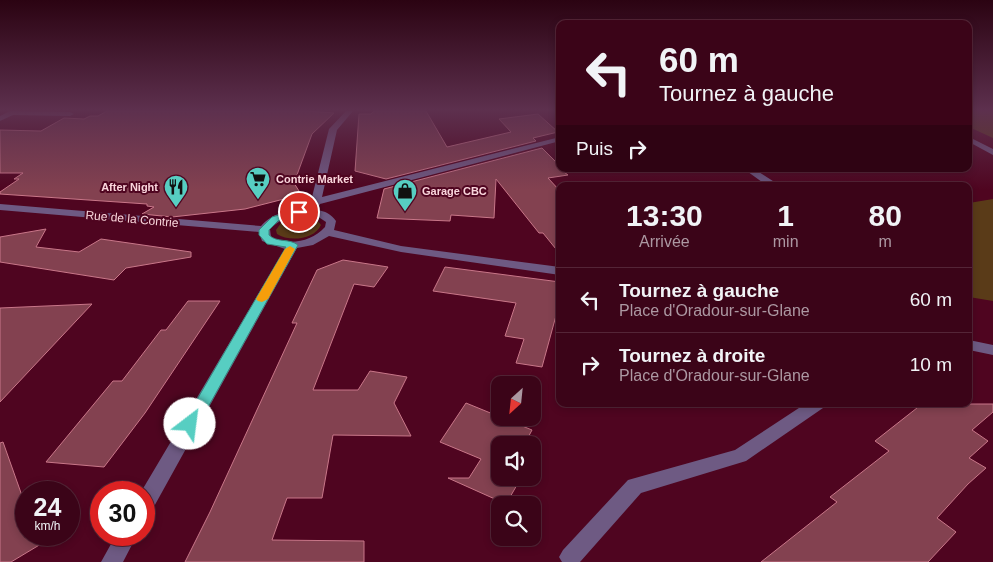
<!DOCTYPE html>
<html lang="fr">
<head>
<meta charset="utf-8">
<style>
	:root { --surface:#3b0418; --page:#461225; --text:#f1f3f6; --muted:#ac98a2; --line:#542537 }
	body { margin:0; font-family:Arial,sans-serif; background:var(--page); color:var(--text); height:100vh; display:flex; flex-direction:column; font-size:19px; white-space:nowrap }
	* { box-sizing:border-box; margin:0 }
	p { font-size:16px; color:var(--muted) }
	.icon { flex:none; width:28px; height:28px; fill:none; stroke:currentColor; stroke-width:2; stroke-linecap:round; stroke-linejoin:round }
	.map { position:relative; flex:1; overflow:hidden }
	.sheet { position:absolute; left:556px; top:182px; width:416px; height:225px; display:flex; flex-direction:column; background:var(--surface); border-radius:10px; box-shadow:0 2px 8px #0003,0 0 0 1px var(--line) }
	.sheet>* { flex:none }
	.banner { position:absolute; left:556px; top:20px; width:416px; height:152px; border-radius:10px; box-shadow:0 2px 8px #0003,0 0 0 1px var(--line); background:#3b0418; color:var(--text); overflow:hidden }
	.needle { width:32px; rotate:207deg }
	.controls { position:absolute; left:491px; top:376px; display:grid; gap:10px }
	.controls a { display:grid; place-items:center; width:50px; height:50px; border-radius:10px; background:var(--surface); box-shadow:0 2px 8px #0003,0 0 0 1px var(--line); font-size:25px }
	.speed { position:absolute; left:15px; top:481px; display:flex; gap:10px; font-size:25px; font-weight:700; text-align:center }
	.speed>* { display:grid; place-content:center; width:65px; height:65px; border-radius:50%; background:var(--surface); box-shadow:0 2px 8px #0003,0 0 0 1px var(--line); line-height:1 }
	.speed small { font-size:12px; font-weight:400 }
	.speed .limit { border:8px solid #d22; background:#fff; color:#111 }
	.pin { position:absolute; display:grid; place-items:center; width:42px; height:42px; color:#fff; margin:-21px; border:2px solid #fff; border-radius:50%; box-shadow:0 1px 5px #0007 }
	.me { position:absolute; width:55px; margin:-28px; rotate:30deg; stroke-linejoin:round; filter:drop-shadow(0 0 4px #0008) }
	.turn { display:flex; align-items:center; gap:18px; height:105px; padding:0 20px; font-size:22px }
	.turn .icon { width:65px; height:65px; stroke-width:2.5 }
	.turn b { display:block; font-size:35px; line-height:42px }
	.then { display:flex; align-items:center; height:48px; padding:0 20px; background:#0003; gap:10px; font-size:19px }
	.eta { display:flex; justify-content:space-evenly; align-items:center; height:85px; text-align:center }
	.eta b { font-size:30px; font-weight:700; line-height:35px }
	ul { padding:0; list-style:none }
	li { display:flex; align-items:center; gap:15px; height:65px; padding:0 20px; border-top:1px solid var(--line) }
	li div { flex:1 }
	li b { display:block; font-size:19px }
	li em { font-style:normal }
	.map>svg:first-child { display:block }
	.green { fill:#5a3b18 }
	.building { fill:#834150; stroke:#c97789 }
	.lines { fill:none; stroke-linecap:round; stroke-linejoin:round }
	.street { fill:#6e5a83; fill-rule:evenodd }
	.route { fill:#57cec2; stroke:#39867e }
	.slow { fill:#f59e0b }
	.labels { text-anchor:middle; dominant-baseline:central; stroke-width:4; stroke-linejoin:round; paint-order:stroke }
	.far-poi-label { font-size:11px; font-weight:bold; fill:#fad6dc; stroke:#4f0520; text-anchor:start }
	.street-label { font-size:12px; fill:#fad6dc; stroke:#4f0520 }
</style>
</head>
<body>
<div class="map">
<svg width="993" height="562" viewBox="0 0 993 562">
	<rect width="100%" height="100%" fill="#4f0520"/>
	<path class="green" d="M969,111H993V138L969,127Z
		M993,199V301L969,297V203Z
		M300,217L317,220L321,225C314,240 289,242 277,234L276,230L281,223Z"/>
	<path class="building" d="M107,111H307L334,113L312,134L294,183L299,191L284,199L245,209L172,217L142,214L154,207L147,206V204L0,194V192L19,179H14L23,173H0V130L41,131L64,118L84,119L90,116H98Z
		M374,111H426L447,147L511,132L499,119L538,114L558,132L533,138L536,141L386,179L355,171L359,114H371Z
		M542,148L560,166V169L568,175L548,178L560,191V254L543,233H539L496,179L494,218L451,215L450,221L377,218L384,189Z
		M46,229L36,247L79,252L101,239L191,252V257L126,268L114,280L0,262V237Z
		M343,260L388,267L374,287L354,284L313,390H358L370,371L407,377L394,403L411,436L333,435L322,498H287L272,540L364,541V562H185L210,512L297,323H292L317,270Z
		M445,267L560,282V301L542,367L516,363L524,339L505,336L516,303L433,291Z
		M188,301H220L145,413L104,467L46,462L113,381H122L161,330H166Z
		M92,304L0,402V308Z
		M466,403L532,430L524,445H500V478H521L506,504L448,478H469L481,459L440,442Z
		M922,404H993V412L972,430L988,441L969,458L986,468L968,484L937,518L956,532L928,562H761L837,502L830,497L889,451L875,441Z
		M3,442L26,507V535H56L11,562H0V443Z"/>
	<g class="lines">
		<path class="street" d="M10,111L70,112L74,114L70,116L13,115L0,121V116Z
			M346,111H353L337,130L322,197L560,137V141L320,204L317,210C325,211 331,214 336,221L334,230L401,246L560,267V275L401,252L329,236L313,245L297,248L151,512L144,515V492H141L285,249L262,241L259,232L0,210V204L261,226C273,212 292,209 309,209L329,129ZM299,215L317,216L326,222L325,227C311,242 289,246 271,237L270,229C278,221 287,217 299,215Z
			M969,137L993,149V155L969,142Z
			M744,169H754L776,183L768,186H746L748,184L762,182Z
			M969,340L993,345V355L969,350Z
			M805,404H825L823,408L746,461L641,493L580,562H562L559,557L563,550L628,480L735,450Z
			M116,535H137L123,562H101Z"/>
	</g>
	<linearGradient id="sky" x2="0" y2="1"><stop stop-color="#2b0312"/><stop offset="0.58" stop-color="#5d304e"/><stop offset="1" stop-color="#5d304e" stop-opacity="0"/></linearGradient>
	<rect width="993" height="190" fill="url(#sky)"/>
	<path class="route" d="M299,209L302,210V214L278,221L269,230V235C277,243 289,238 298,245L196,429L190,431L185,429L182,424L185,420L286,247L267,244L259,235V230L272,217Z"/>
	<path class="slow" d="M290,246L295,249L268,299L262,302L258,301L256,299L285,249Z"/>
	<defs>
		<symbol id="supermarket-pin" viewBox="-11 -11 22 30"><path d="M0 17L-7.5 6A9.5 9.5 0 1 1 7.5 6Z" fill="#57cec2" stroke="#4f0520"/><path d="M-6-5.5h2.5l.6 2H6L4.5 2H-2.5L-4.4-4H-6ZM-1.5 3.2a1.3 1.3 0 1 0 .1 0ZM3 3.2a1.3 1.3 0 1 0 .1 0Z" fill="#111"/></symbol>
		<symbol id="restaurant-pin" viewBox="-11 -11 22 30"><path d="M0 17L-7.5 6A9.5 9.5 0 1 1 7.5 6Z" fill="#57cec2" stroke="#4f0520"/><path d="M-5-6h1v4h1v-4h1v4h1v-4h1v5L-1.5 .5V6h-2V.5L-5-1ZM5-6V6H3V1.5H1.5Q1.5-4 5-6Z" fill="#111"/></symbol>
		<symbol id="shop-pin" viewBox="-11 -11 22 30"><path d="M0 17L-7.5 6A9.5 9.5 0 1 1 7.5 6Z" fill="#57cec2" stroke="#4f0520"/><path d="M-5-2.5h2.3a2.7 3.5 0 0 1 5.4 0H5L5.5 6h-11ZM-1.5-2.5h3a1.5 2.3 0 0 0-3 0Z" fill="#111"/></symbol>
	</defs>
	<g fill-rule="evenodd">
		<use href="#supermarket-pin" x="244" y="165" width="28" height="38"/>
		<use href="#restaurant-pin" x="162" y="173" width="28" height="38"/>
		<use href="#shop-pin" x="391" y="177" width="28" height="38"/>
	</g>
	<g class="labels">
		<g class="far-poi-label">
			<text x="276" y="179">Contrie Market</text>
			<text x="158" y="187" text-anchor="end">After Night</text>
			<text x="422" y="191">Garage CBC</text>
		</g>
		<g class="street-label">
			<text transform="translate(132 219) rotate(5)">Rue de la Contrie</text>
		</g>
	</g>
</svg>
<div class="controls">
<a><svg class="needle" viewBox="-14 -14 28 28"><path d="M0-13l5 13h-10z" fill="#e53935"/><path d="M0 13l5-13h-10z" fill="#ac98a2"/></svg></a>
<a><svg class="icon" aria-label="sound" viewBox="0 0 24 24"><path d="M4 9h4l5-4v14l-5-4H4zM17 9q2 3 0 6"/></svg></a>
<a><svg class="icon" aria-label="search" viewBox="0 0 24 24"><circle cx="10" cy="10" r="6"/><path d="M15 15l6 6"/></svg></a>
</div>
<div class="speed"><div>24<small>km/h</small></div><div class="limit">30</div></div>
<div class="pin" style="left:299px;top:212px;background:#d93025"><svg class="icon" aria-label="arrive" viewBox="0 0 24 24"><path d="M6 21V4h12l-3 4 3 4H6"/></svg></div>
<svg class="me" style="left:190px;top:424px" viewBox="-20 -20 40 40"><circle r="19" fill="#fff"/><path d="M0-13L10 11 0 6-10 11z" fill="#57cec2"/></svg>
<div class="banner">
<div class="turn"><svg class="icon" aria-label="left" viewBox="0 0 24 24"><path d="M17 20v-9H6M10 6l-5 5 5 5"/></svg><div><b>60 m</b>Tournez à gauche</div></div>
<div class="then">Puis<svg class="icon" aria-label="right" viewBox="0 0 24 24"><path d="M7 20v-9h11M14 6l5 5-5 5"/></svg></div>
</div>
<section class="sheet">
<div class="eta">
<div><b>13:30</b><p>Arrivée</p></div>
<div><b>1</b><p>min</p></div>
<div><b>80</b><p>m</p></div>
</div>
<ul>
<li><svg class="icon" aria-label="left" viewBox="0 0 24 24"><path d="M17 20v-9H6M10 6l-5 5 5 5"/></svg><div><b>Tournez à gauche</b><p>Place d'Oradour-sur-Glane</p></div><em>60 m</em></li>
<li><svg class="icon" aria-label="right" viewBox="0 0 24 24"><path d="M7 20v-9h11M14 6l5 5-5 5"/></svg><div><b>Tournez à droite</b><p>Place d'Oradour-sur-Glane</p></div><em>10 m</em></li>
</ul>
</section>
</div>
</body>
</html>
